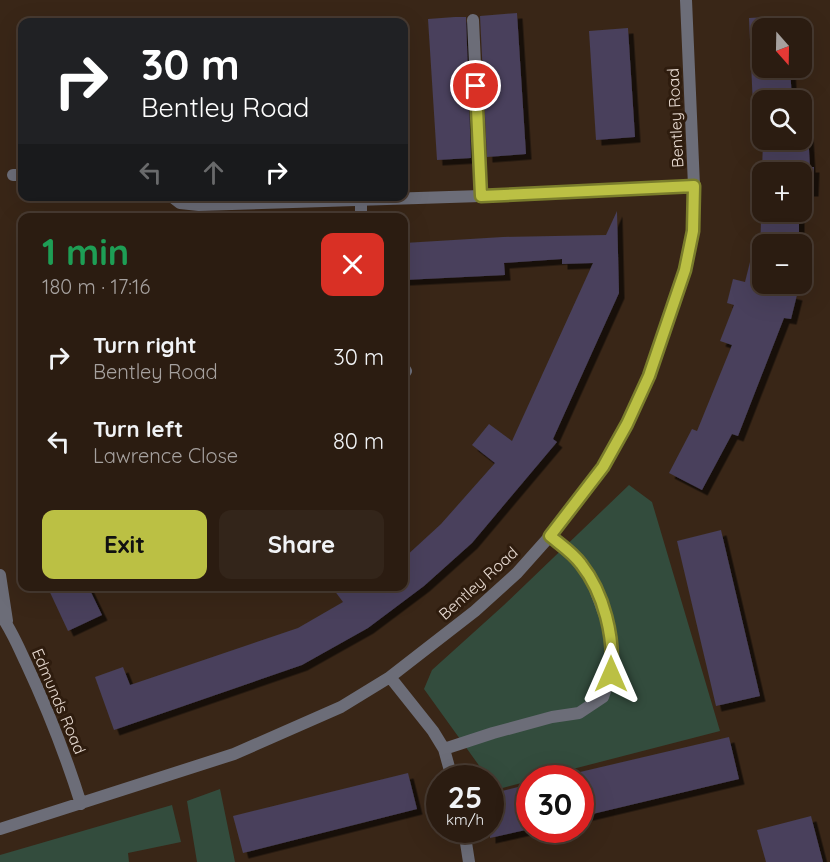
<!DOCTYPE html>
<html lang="en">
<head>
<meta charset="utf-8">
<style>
	:root { --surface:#2b1c11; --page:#33251a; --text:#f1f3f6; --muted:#a6a19f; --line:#473a31; --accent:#bbc044 }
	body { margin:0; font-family:Quicksand,sans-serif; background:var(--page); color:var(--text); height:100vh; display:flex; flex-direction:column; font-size:22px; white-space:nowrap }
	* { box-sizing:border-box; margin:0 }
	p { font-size:20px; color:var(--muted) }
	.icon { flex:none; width:33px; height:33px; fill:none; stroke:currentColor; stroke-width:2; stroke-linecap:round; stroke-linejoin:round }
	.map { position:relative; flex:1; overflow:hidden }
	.side { position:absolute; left:18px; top:213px; width:390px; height:378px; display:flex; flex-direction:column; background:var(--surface); border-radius:12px; box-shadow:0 6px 24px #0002,0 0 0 2px var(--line) }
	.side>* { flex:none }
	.guide { position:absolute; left:18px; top:18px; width:390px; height:183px; border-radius:12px; box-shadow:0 6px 24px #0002,0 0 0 2px var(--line); background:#202124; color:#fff; overflow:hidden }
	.needle { width:39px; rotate:160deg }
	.buttons { position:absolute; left:752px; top:18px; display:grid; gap:12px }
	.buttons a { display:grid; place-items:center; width:60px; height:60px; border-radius:12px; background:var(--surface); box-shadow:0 6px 24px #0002,0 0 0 2px var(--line); font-size:30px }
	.speed { position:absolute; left:426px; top:765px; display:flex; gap:12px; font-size:30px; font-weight:700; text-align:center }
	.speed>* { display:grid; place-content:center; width:78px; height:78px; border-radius:50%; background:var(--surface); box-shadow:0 6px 24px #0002,0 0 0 2px var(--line); line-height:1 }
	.speed small { font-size:15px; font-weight:400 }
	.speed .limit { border:9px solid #d22; background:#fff; color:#111 }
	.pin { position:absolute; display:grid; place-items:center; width:51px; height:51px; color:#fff; margin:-26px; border:3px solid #fff; border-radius:50%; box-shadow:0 2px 6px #0007 }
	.me { position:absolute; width:66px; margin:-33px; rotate:0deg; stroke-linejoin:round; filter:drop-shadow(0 0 4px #0008) }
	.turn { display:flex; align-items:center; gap:21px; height:126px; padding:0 24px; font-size:27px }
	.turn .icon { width:78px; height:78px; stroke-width:2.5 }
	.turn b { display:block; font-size:42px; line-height:51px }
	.lanes { display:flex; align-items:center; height:57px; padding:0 24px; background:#0003; justify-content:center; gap:30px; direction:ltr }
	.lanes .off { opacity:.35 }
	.round { display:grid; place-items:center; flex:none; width:63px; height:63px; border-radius:12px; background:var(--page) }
	.summary { display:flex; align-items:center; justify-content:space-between; height:102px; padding:0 24px }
	h1 { font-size:36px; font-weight:700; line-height:45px; color:#1e9e55 }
	.cta { display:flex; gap:12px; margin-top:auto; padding:12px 24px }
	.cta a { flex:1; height:69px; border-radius:12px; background:var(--accent); color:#111; font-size:24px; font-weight:700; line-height:69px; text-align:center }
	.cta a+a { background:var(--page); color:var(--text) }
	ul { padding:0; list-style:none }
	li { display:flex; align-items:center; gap:18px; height:84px; padding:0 24px }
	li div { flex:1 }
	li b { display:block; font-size:22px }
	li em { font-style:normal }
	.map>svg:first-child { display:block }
	.green { fill:#334c3d }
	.building { fill:#48405b; filter:url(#shadow) }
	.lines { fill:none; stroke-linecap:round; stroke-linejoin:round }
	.lane { stroke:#6c6d78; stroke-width:12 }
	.street { stroke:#6c6d78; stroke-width:12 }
	.route-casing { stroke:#7a7d2c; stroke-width:15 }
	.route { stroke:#bbc044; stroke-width:10 }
	.labels { text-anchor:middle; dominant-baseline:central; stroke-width:6; stroke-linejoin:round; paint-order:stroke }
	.street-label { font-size:16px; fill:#e9dcd3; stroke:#2e1c0e }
</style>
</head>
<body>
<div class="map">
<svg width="830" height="862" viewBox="0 0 830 862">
	<defs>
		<filter id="shadow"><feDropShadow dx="5.5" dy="5.5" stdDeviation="0" flood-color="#0009"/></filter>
	</defs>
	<rect width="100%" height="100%" fill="#392617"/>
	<path class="green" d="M629,485L652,502L720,731L538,778H530L529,781L495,790L491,783L490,778H488L424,689L432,670L504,605Z
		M220,789L235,862H197L187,801Z
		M172,805L181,842L128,853L129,862H0V855Z"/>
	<path class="building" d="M517,13L526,154L487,157L480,16Z
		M787,16L788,28H762V68H790L792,99L806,98L810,167H814L813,191H801V172H762L763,140H801V100H762V128L754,129L749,18Z
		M455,17H466L471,158L437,160L428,19Z
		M628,28L635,137L596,140L589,31Z
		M762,177V212H799V244H762V284H783L781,291L797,295L791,319L784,318L738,436L732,434L702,490L669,473L692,429L697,431L732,345L720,341L734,305L727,303L733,279L745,282L751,258L760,260Z
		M617,211L619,293L553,439L557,442L472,543L424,586L368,628L302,665L114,730L95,677L123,667L130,685L298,628L343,602L331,586H404V558L441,524L495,463L472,445L489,424L512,441L593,263L562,264V259L504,263L505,275L404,280V243L503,237L606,235Z
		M721,530L760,696L716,706L677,541Z
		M47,586H88L102,615L68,631Z
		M729,737L739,779L580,817V772Z
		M408,773L417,809L243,853L233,816Z
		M530,784V829L490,838V794Z
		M811,816L823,862H766L757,830Z"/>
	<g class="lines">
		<path class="lane" d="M473,20L481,196
			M13,175H22
			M361,218V199
			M404,368L406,371L404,374"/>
		<path class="street" d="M171,196L180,203L199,205L481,196L694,186
			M0,575L7,621
			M0,614C11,629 18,646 26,663C47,708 66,756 81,804
			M390,677L433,731L444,749L452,778
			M444,749L493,733L552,717L579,713L603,697L611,674L613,654L607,622L591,578L573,555L550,536
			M0,829L234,754L341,707L390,677L475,611L517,573L550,536L603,467L627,424L649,376L685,270L693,231L694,186L686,0
			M464,830L469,862"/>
	</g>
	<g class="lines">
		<defs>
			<path id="route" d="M476,86L481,196L694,186L693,231L685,270L649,376L627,424L603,467L550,536C561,545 573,553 581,564C604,593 615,638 611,674"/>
		</defs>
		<use href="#route" class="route-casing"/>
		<use href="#route" class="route"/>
	</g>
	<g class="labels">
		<g class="street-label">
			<text transform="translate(675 118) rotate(-93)">Bentley Road</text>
			<text transform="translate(478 583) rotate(-42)">Bentley Road</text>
			<text transform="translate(59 701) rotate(67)">Edmunds Road</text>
		</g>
	</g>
</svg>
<div class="buttons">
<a><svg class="needle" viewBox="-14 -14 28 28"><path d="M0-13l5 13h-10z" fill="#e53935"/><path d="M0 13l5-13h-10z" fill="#a6a19f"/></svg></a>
<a><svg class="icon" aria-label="search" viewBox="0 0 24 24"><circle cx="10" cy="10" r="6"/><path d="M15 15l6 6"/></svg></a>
<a>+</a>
<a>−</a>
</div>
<div class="speed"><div>25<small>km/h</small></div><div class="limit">30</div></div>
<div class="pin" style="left:476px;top:86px;background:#d93025"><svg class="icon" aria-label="arrive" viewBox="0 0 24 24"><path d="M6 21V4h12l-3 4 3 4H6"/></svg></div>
<svg class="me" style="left:611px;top:674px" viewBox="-20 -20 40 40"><path d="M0-17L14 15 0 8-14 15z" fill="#bbc044" stroke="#fff" stroke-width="4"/></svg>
<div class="guide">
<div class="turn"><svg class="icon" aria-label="right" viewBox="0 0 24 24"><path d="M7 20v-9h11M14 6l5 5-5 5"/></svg><div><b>30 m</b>Bentley Road</div></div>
<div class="lanes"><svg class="icon off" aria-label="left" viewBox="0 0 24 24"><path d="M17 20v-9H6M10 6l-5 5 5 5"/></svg><svg class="icon off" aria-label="ahead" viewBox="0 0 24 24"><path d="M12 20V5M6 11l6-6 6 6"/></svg><svg class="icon" aria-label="right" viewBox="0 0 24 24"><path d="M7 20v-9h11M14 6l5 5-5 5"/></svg></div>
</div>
<section class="side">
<div class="summary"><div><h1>1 min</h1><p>180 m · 17:16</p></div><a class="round" style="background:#d93025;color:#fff"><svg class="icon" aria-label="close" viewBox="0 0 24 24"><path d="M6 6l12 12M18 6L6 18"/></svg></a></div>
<ul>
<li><svg class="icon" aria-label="right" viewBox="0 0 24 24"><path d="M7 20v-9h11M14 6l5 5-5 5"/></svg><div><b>Turn right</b><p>Bentley Road</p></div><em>30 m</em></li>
<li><svg class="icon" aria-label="left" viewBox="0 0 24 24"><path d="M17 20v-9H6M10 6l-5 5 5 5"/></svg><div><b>Turn left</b><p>Lawrence Close</p></div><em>80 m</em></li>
</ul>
<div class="cta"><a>Exit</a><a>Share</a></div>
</section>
</div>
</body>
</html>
